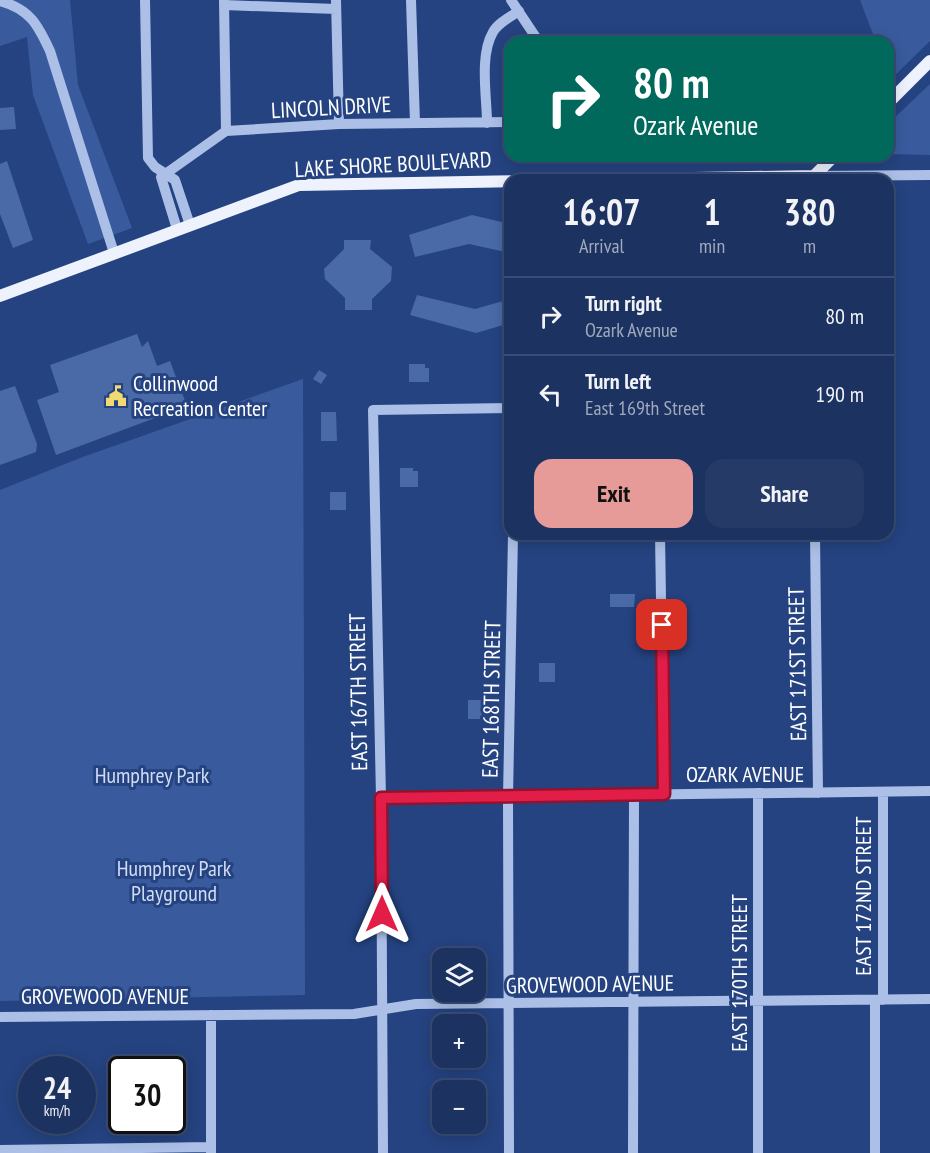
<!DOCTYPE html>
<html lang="en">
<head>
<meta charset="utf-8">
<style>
	:root { --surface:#1c3261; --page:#253a67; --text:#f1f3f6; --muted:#a0aabd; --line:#3a4d76; --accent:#e69b98 }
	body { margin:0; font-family:"PT Sans Narrow",sans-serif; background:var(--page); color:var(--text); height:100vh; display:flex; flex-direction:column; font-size:22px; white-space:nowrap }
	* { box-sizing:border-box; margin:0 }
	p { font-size:20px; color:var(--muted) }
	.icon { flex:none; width:33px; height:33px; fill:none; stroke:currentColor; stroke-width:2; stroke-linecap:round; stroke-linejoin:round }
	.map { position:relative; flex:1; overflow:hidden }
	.side { position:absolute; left:504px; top:174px; width:390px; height:366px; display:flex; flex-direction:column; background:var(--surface); border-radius:18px; box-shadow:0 3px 15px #0003,0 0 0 2px var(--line) }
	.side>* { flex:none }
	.banner { position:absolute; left:504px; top:36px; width:390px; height:126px; border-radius:18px; box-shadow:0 3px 15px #0003,0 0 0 2px var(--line); background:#00695c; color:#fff; overflow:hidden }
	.tools { position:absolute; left:432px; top:948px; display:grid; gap:12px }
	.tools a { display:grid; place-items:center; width:54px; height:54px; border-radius:12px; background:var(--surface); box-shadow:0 3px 15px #0003,0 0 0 2px var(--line); font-size:30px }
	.speed { position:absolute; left:18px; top:1056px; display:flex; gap:12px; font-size:30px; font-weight:700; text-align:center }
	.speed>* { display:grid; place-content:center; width:78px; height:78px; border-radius:50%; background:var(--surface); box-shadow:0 3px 15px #0003,0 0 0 2px var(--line); line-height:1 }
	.speed small { font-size:15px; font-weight:400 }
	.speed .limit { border:3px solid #111; border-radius:9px; background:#fff; color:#111 }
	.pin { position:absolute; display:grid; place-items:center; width:51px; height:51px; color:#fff; margin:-26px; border-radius:12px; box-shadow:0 3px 9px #0006 }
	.me { position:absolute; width:66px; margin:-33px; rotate:0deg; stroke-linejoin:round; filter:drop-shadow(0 0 4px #0008) }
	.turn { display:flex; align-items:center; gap:21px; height:126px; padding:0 30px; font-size:27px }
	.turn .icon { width:78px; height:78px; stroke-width:2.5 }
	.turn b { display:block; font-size:42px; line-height:51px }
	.eta { display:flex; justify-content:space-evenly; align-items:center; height:102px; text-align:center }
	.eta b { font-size:36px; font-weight:700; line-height:42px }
	.button { display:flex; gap:12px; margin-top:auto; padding:12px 30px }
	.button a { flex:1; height:69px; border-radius:18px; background:var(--accent); color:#111; font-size:24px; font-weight:700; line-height:69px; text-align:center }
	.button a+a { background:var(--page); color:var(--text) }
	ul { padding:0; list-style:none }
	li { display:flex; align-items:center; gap:18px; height:78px; padding:0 30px; border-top:2px solid var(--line) }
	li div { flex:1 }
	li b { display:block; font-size:22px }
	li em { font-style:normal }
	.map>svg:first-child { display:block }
	.green { fill:#395b9e }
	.building { fill:#496aa7 }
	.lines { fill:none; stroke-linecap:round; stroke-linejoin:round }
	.minor { stroke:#acc0e7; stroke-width:10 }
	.major { stroke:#edf2fd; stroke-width:12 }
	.route-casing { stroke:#92132f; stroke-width:15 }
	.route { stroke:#e11d48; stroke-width:10 }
	.labels { text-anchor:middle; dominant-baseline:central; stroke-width:6; stroke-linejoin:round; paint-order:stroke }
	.street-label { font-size:22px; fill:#fff; stroke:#254381 }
	.poi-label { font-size:22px; fill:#fff; stroke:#254381; text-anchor:start }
	.park-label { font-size:22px; fill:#cfdcf5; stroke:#254381 }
</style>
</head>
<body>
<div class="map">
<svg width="930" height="1153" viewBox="0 0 930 1153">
	<rect width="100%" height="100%" fill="#254381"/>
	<path class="green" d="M0,0H70L78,85L132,228L88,244L33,95L27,37L0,46Z
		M860,0H930V41L891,79L888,72V42H876Z
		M930,84V155L888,154V124Z
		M303,379L305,995L0,1001V490L80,458Z"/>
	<path class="building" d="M14,107L16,129L0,130V108Z
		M7,161L33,240L13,248L0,214V164Z
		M472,215L510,224V253L469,244L415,257L409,235Z
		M344,240H371L370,249L392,267L391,281L372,299V310H345V298L325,279L324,269L344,249Z
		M417,295L475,309L510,299V323L476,333L410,315Z
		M137,334L142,347L148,341L157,366L170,361L187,406L56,455L37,400L59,392L50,365Z
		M409,364H425V368H429V382H409Z
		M319,370L327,375L321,384L313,379Z
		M15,386L37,444L36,452L0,465V391Z
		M321,412H336L337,441H321Z
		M400,468H413V471H418V487H400Z
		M330,492H346V510H330Z
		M610,594H635L634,607H610Z
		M539,663H555V682H539Z
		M468,700H482V719H468Z"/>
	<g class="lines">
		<path class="minor" d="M145,0L148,158L155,167L175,180L190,225
			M224,0L226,131
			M336,0L339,124
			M411,0L415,123
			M511,0L539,42
			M0,1C30,9 38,25 50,51L114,253
			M224,5L336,9
			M487,123C487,97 479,56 493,32C498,23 510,17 519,11
			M814,180V176L930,175
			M177,229L161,177L226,131L339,124L510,122
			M660,534L664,794
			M815,534L818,793
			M883,792V1000
			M758,793V1153
			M381,798L930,791
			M875,1000V1153
			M211,1015V1153
			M0,1017L354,1014L416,1004L930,999
			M0,1150L211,1147
			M383,1153L381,798L373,410L510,408
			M509,1153L508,797L513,534
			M633,1153L634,794"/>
		<path class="major" d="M888,103L930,61
			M0,296L299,185L814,176L834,156"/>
	</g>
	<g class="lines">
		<defs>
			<path id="route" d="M382,914L381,798L664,794L662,625"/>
		</defs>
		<use href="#route" class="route-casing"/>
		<use href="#route" class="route"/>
	</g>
	<defs>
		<symbol id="civic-bare" viewBox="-9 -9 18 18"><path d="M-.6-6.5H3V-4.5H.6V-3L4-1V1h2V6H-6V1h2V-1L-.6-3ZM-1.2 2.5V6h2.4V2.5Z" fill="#f0d970" stroke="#254381" stroke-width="2.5" paint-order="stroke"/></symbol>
	</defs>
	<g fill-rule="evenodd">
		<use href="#civic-bare" x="101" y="381" width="30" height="30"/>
	</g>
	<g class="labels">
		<g class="street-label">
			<text transform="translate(331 107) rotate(-3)">LINCOLN DRIVE</text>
			<text transform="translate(393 164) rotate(-3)">LAKE SHORE BOULEVARD</text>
			<text transform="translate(797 664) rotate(-91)">EAST 171ST STREET</text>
			<text transform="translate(358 692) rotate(-91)">EAST 167TH STREET</text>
			<text transform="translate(491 699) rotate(-89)">EAST 168TH STREET</text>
			<text x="745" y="774">OZARK AVENUE</text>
			<text transform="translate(863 896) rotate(-90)">EAST 172ND STREET</text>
			<text transform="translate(739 973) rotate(-90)">EAST 170TH STREET</text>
			<text transform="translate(590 984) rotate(-1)">GROVEWOOD AVENUE</text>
			<text x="105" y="996">GROVEWOOD AVENUE</text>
		</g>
		<g class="poi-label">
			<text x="133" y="383">Collinwood<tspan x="133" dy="25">Recreation Center</tspan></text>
		</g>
		<g class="park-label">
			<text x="152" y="775">Humphrey Park</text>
			<text x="174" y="868">Humphrey Park<tspan x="174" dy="25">Playground</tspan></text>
		</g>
	</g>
</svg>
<div class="tools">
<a><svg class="icon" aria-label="layers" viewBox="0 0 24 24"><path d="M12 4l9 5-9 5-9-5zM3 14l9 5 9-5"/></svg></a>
<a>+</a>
<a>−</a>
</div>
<div class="speed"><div>24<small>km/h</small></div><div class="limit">30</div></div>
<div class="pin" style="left:662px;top:625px;background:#d93025"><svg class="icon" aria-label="arrive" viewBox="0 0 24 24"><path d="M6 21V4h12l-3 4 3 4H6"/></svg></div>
<svg class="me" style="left:382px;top:914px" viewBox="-20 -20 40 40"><path d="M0-17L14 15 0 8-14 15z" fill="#e11d48" stroke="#fff" stroke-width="4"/></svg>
<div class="banner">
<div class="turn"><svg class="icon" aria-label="right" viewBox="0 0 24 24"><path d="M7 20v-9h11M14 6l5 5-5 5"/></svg><div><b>80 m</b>Ozark Avenue</div></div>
</div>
<section class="side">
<div class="eta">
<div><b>16:07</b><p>Arrival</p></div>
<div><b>1</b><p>min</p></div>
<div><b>380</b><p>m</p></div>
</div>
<ul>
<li><svg class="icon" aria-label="right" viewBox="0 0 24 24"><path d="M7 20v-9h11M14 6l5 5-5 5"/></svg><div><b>Turn right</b><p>Ozark Avenue</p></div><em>80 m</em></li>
<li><svg class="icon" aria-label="left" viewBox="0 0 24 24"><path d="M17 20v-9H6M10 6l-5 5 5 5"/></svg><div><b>Turn left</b><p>East 169th Street</p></div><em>190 m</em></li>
</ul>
<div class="button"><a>Exit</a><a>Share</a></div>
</section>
</div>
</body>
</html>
